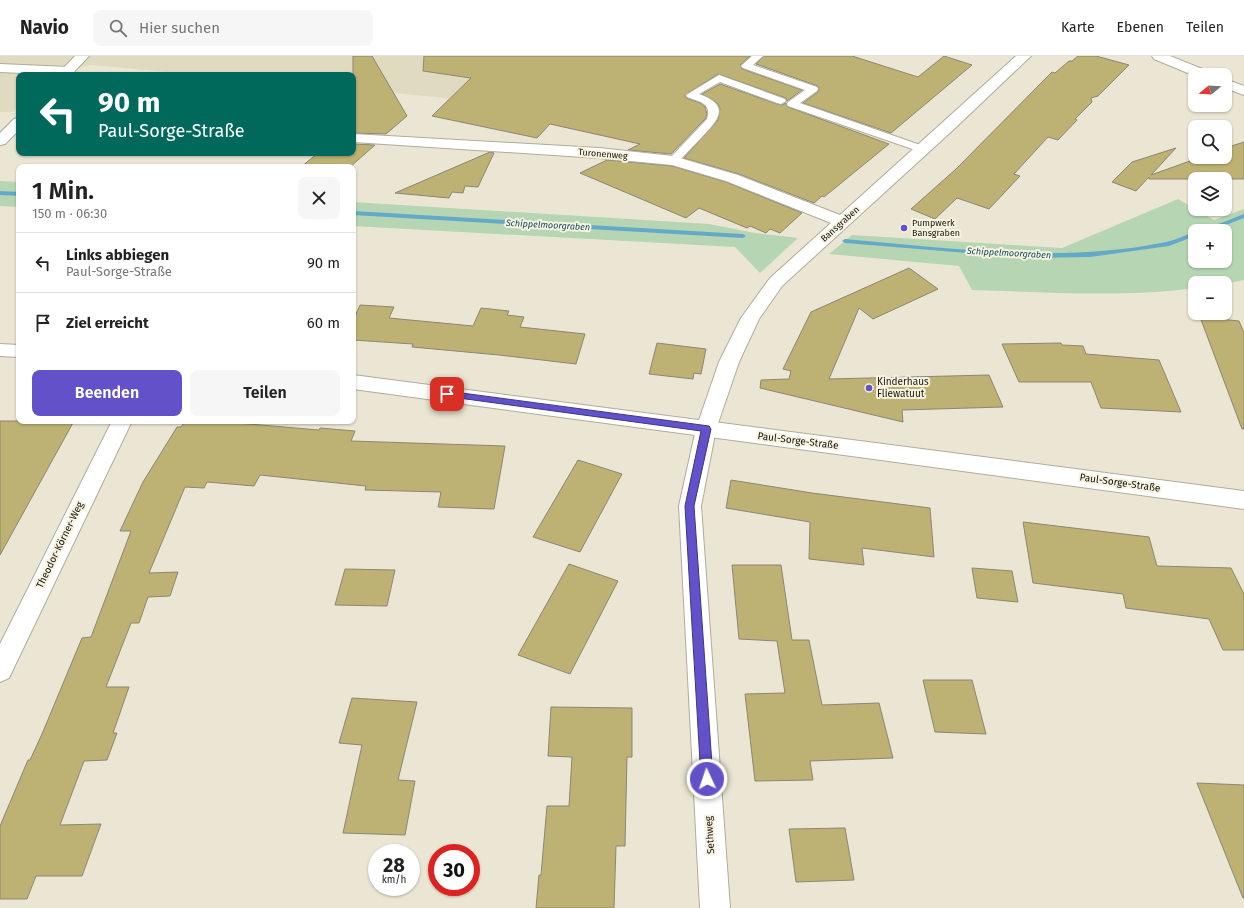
<!DOCTYPE html>
<html lang="de">
<head>
<meta charset="utf-8">
<style>
	:root { --surface:#fff; --page:#f6f6f6; --text:#222; --muted:#767676; --line:#e0e0e0; --accent:#6351ca }
	body { margin:0; font-family:"Fira Sans",sans-serif; background:var(--page); color:var(--text); height:100vh; display:flex; flex-direction:column; font-size:15px; white-space:nowrap }
	* { box-sizing:border-box; margin:0 }
	p { font-size:13px; color:var(--muted) }
	.icon { flex:none; width:22px; height:22px; fill:none; stroke:currentColor; stroke-width:2; stroke-linecap:round; stroke-linejoin:round }
	.map { position:relative; flex:1; overflow:hidden }
	.sheet { position:absolute; left:16px; top:108px; width:340px; height:260px; display:flex; flex-direction:column; background:var(--surface); border-radius:8px; box-shadow:0 1px 3px #0004 }
	.sheet>* { flex:none }
	.banner { position:absolute; left:16px; top:16px; width:340px; height:84px; border-radius:8px; box-shadow:0 1px 3px #0004; background:#00695c; color:#fff; overflow:hidden }
	.needle { width:26px; rotate:252deg }
	.buttons { position:absolute; left:1188px; top:12px; display:grid; gap:8px }
	.buttons a { display:grid; place-items:center; width:44px; height:44px; border-radius:8px; background:var(--surface); box-shadow:0 1px 3px #0004; font-size:20px }
	.speed { position:absolute; left:368px; top:788px; display:flex; gap:8px; font-size:20px; font-weight:700; text-align:center }
	.speed>* { display:grid; place-content:center; width:52px; height:52px; border-radius:50%; background:var(--surface); box-shadow:0 1px 3px #0004; line-height:1 }
	.speed small { font-size:10px; font-weight:400 }
	.speed .limit { border:6px solid #d22; background:#fff; color:#111 }
	.pin { position:absolute; display:grid; place-items:center; width:34px; height:34px; color:#fff; margin:-17px; border-radius:8px; box-shadow:0 2px 6px #0006 }
	.me { position:absolute; width:44px; margin:-22px; rotate:357deg; stroke-linejoin:round; filter:drop-shadow(0 0 3px #0008) }
	.turn { display:flex; align-items:center; gap:14px; height:84px; padding:0 16px; font-size:18px }
	.turn .icon { width:52px; height:52px; stroke-width:2.5 }
	.turn b { display:block; font-size:28px; line-height:34px }
	.round { display:grid; place-items:center; flex:none; width:42px; height:42px; border-radius:8px; background:var(--page) }
	.headline { display:flex; align-items:center; justify-content:space-between; height:68px; padding:0 16px }
	h1 { font-size:24px; font-weight:600; line-height:30px }
	.button { display:flex; gap:8px; margin-top:auto; padding:8px 16px }
	.button a { flex:1; height:46px; border-radius:8px; background:var(--accent); color:#fff; font-size:16px; font-weight:600; line-height:46px; text-align:center }
	.button a+a { background:var(--page); color:var(--text) }
	ul { padding:0; list-style:none }
	li { display:flex; align-items:center; gap:12px; height:60px; padding:0 16px; border-top:1px solid var(--line) }
	li div { flex:1 }
	li b { display:block; font-size:15px }
	li em { font-style:normal }
	header { display:flex; align-items:center; gap:24px; box-sizing:border-box; height:56px; padding:0 20px; background:var(--surface); border-bottom:1px solid var(--line) }
	header strong { font-size:19px }
	nav { display:flex; gap:22px; margin-inline-start:auto; font-size:14px }
	.search { width:280px; height:36px; background:var(--page); display:flex; align-items:center; gap:10px; box-sizing:border-box; padding:0 14px; border-radius:8px; color:var(--muted); font-size:15px }
	.map>svg:first-child { display:block }
	.built { fill:#e0dbc0 }
	.green { fill:#b6d6b3; fill-rule:evenodd }
	.lines { fill:none; stroke-linecap:round; stroke-linejoin:round }
	.stream { fill:#64a9c7; fill-rule:evenodd }
	.building { fill:#bdb173; stroke:#8a8775 }
	.service-casing { stroke:#b0ac9a; stroke-width:2 }
	.minor-casing { stroke:#b0ac9a; stroke-width:2 }
	.tertiary-casing { stroke:#b0ac9a; stroke-width:2 }
	.service { fill:#fff; fill-rule:evenodd }
	.minor { fill:#fff; fill-rule:evenodd }
	.tertiary { fill:#fff; fill-rule:evenodd }
	.route { fill:#6351ca; stroke:#403583 }
	.poi-dot { fill:#6351ca; stroke:#f7f3e0; stroke-width:1.5 }
	.labels { text-anchor:middle; dominant-baseline:central; stroke-width:4; stroke-linejoin:round; paint-order:stroke }
	.far-street-label { font-size:9px; fill:#16150e; stroke:#f7f3e0 }
	.far-poi-label { font-size:9px; fill:#16150e; stroke:#f7f3e0; text-anchor:start }
	.far-water-label { font-size:9px; font-style:italic; fill:#0f495f; stroke:#f7f3e0 }
	.poi-label { font-size:10px; fill:#16150e; stroke:#f7f3e0; text-anchor:start }
	.street-label { font-size:10px; fill:#16150e; stroke:#f7f3e0 }
</style>
</head>
<body>
<header>
<strong>Navio</strong>
<div class="search"><svg class="icon" aria-label="search" viewBox="0 0 24 24"><circle cx="10" cy="10" r="6"/><path d="M15 15l6 6"/></svg>Hier suchen</div>
<nav><a>Karte</a><a>Ebenen</a><a>Teilen</a></nav>
</header>
<div class="map">
<svg width="1244" height="852" viewBox="0 0 1244 852">
	<rect width="100%" height="100%" fill="#eae6d3"/>
	<path class="built" d="M0,0H704L611,58L353,33V19H202L91,9L50,19H19V49L12,56H0Z"/>
	<path class="green" d="M0,125L19,126V151L0,150Z
		M1178,143L1214,164L1244,153V224L1225,228L1195,227V232C1121,242 1046,236 972,234L959,210L829,198L852,179L1062,192ZM1195,175H1225V205H1195Z
		M353,146L709,168L755,177L798,182L760,217L735,191L353,170Z"/>
	<g class="lines">
		<path class="stream" d="M0,135L19,136V140L0,139Z
			M353,155L743,178L746,180L743,182L353,159Z
			M1244,158V162L1210,175H1201Z
			M1195,176V180L1169,190L1090,201L1028,202L845,187L842,185L845,183C952,192 1060,208 1166,186C1176,184 1185,179 1195,176Z"/>
	</g>
	<path class="building" d="M353,0H372L407,60L386,78L353,77Z
		M424,0H750L740,9L742,13L802,34L787,45L786,42L718,18L685,39L686,42L700,47L705,51L707,58L706,62L671,98L628,94L640,88L550,68L537,82L432,60L471,22L423,15Z
		M764,0H852L918,21L944,0L972,9L891,77L803,47L818,36L819,34L818,30L756,8Z
		M1078,0H1096L1129,9L1098,40L1091,42L1092,46L1075,63L1077,64L1058,84L1048,81L1014,118L1020,120L989,153L957,142L935,163L911,153L956,113L1052,16L1055,17L1069,5H1072Z
		M720,28L777,48L782,49L786,47L788,51L889,88L824,141L822,140L814,147L739,118L684,102L718,64L720,52L717,47L702,38Z
		M1244,86V123H1149V121L1136,135L1112,126L1132,106L1176,92L1151,119L1201,101H1225V92Z
		M353,88L375,89L350,111H301L318,97H353Z
		M490,96L494,97L478,131L465,130L463,137L452,136L449,142L395,137Z
		M607,104L672,110L726,126L802,157L780,177L770,173L766,177L750,170L747,172L699,152L686,162L580,117Z
		M909,212L938,233L873,263L859,252L829,323L989,319L1003,351L902,354L903,366L760,332L761,324L789,323L791,315L783,313L811,256Z
		M360,249L394,251L389,262L473,270L481,252L509,255L507,259L524,261L520,271L585,278L576,308L499,299L412,291L413,288L353,284V265Z
		M1200,261L1239,265L1244,277V373H1242Z
		M657,287L706,293L701,318L694,317L693,323L649,318Z
		M1061,287L1062,289L1083,290L1086,298L1159,304L1181,356L1101,352L1091,326H1019L1002,288Z
		M0,365H74L0,499Z
		M185,365H214L319,374L320,372L355,375L351,385L505,390L494,453L438,451L441,436L365,434L366,430L260,419L254,430L207,426L204,432L185,431L149,517L178,516L170,540L148,541L139,567H131L106,631H129L113,677H117L107,704L84,705L60,769L101,768L82,820H36L27,843H0V770L28,704H30L42,678L82,582L91,581L131,475H120L143,426L177,371H181Z
		M578,404L622,418L580,496L533,481Z
		M731,424L812,437L930,452L934,501L862,492L864,509L809,503L810,466L726,452Z
		M1023,466L1149,481L1157,510L1231,512L1244,538V594H1223L1209,563L1126,552L1123,538L1033,527Z
		M569,508L618,525L570,618L518,599Z
		M732,509H781L792,584H809L822,649L879,647L893,702L810,705L813,724L755,725L745,638L785,637L777,585L739,583Z
		M972,512L1012,515L1018,546L977,542Z
		M345,513L395,514L387,550L335,549Z
		M923,624H972L986,678L935,676Z
		M352,642L417,646L398,724L415,725L405,779L343,777L362,689L339,687Z
		M551,651L632,652V701H627L625,790H616L614,852H536L539,819H541L547,750H569L572,701L548,700Z
		M1197,727L1244,729V842H1243Z
		M845,772L854,824L796,826L789,773Z"/>
	<g class="lines">
		<defs>
			<path id="service" d="M752,0H763L753,9L817,31L818,33L817,35L800,47L926,91L927,93L926,95H918L788,50L787,48L788,46L805,34L743,12L741,10Z
				M719,19L785,43L786,45L781,48L777,47L720,26L699,38C732,50 718,64 701,82C693,90 685,99 677,107H669L667,105L669,103L707,63C712,47 700,46 687,41L686,39Z"/>
			<path id="minor" d="M1016,0H1031L953,74L782,230L759,263L739,306L716,373L701,450L730,852H700L679,450L696,373L719,306L741,262L770,222L831,167L726,125L672,109L599,102L353,86V78L599,92L673,100L738,119L840,159Z
				M1152,0H1170L1210,16L1212,19L1195,20L1154,3Z
				M0,8L68,11L73,12L75,15L73,18L68,19L0,16Z
				M1225,23L1244,30V39L1225,32Z
				M112,365H132L9,622L0,626V588Z"/>
			<path id="tertiary" d="M75,0H89L71,19H57Z
				M19,62V74L5,88L0,89V77L14,63Z
				M0,288L19,289V301L0,300Z
				M353,319L1244,435V453L353,333Z"/>
		</defs>
		<use href="#service" class="service-casing"/>
		<use href="#minor" class="minor-casing"/>
		<use href="#tertiary" class="tertiary-casing"/>
		<use href="#service" class="service"/>
		<use href="#minor" class="minor"/>
		<use href="#tertiary" class="tertiary"/>
	</g>
	<path class="route" d="M447,335L709,370L711,373L694,450L713,723L711,727L707,729L703,727L701,723L685,450L701,375L444,340L442,338Z"/>
	<g class="poi-dot">
		<circle cx="904" cy="172" r="4"/>
		<circle cx="869" cy="332" r="4"/>
	</g>
	<g class="labels">
		<g class="far-street-label">
			<text transform="translate(603 98) rotate(5)">Turonenweg</text>
			<text transform="translate(840 168) rotate(-42)">Bansgraben</text>
		</g>
		<g class="far-poi-label">
			<text x="912" y="167">Pumpwerk<tspan x="912" dy="10">Bansgraben</tspan></text>
		</g>
		<g class="far-water-label">
			<text transform="translate(548 169) rotate(3)">Schippelmoorgraben</text>
			<text transform="translate(1009 197) rotate(3)">Schippelmoorgraben</text>
		</g>
		<g class="poi-label">
			<text x="877" y="326">Kinderhaus<tspan x="877" dy="12">Fliewatuut</tspan></text>
		</g>
		<g class="street-label">
			<text transform="translate(798 385) rotate(7)">Paul-Sorge-Straße</text>
			<text transform="translate(1120 427) rotate(8)">Paul-Sorge-Straße</text>
			<text transform="translate(60 489) rotate(-64)">Theodor-Körner-Weg</text>
			<text transform="translate(710 779) rotate(-94)">Sethweg</text>
		</g>
	</g>
</svg>
<div class="buttons">
<a><svg class="needle" viewBox="-14 -14 28 28"><path d="M0-13l5 13h-10z" fill="#e53935"/><path d="M0 13l5-13h-10z" fill="#767676"/></svg></a>
<a><svg class="icon" aria-label="search" viewBox="0 0 24 24"><circle cx="10" cy="10" r="6"/><path d="M15 15l6 6"/></svg></a>
<a><svg class="icon" aria-label="layers" viewBox="0 0 24 24"><path d="M12 4l9 5-9 5-9-5zM3 14l9 5 9-5"/></svg></a>
<a>+</a>
<a>−</a>
</div>
<div class="speed"><div>28<small>km/h</small></div><div class="limit">30</div></div>
<div class="pin" style="left:447px;top:338px;background:#d93025"><svg class="icon" aria-label="arrive" viewBox="0 0 24 24"><path d="M6 21V4h12l-3 4 3 4H6"/></svg></div>
<svg class="me" style="left:707px;top:723px" viewBox="-20 -20 40 40"><circle r="17" fill="#6351ca" stroke="#fff" stroke-width="3"/><path d="M0-11L8 9 0 5-8 9z" fill="#fff"/></svg>
<div class="banner">
<div class="turn"><svg class="icon" aria-label="left" viewBox="0 0 24 24"><path d="M17 20v-9H6M10 6l-5 5 5 5"/></svg><div><b>90 m</b>Paul-Sorge-Straße</div></div>
</div>
<section class="sheet">
<div class="headline"><div><h1>1 Min.</h1><p>150 m · 06:30</p></div><a class="round"><svg class="icon" aria-label="close" viewBox="0 0 24 24"><path d="M6 6l12 12M18 6L6 18"/></svg></a></div>
<ul>
<li><svg class="icon" aria-label="left" viewBox="0 0 24 24"><path d="M17 20v-9H6M10 6l-5 5 5 5"/></svg><div><b>Links abbiegen</b><p>Paul-Sorge-Straße</p></div><em>90 m</em></li>
<li><svg class="icon" aria-label="arrive" viewBox="0 0 24 24"><path d="M6 21V4h12l-3 4 3 4H6"/></svg><div><b>Ziel erreicht</b></div><em>60 m</em></li>
</ul>
<div class="button"><a>Beenden</a><a>Teilen</a></div>
</section>
</div>
</body>
</html>
